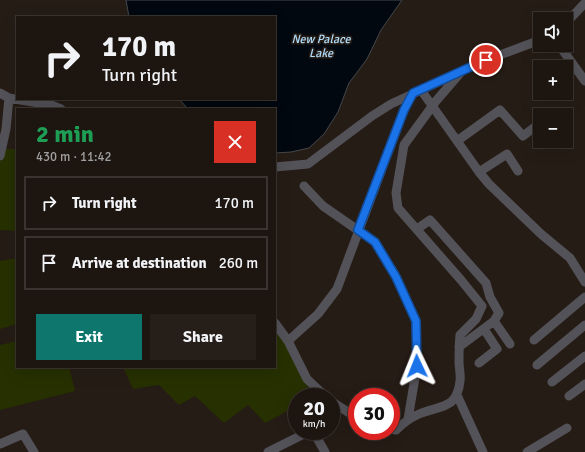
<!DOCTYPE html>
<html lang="en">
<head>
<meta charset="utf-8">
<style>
	:root { --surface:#1c1510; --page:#251e19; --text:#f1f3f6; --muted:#a09f9f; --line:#3a3430; --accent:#0f766e }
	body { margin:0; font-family:Signika,sans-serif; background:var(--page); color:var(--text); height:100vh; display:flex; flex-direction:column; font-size:15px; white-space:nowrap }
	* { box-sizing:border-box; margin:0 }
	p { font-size:13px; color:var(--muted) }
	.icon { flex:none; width:22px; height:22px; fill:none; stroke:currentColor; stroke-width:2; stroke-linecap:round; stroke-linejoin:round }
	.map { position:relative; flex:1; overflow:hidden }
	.details { position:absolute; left:16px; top:108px; width:260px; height:260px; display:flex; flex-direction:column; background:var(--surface); border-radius:0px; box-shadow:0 4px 16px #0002,0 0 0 1px var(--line) }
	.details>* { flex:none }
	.hud { position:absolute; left:16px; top:16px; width:260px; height:84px; border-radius:0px; box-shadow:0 4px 16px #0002,0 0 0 1px var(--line); background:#1c1510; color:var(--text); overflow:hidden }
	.controls { position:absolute; left:533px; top:12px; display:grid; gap:8px }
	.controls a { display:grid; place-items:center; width:40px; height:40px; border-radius:0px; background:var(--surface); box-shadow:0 4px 16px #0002,0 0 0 1px var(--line); font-size:20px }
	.speed { position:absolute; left:288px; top:388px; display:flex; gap:8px; font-size:20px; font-weight:700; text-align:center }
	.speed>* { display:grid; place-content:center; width:52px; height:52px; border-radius:50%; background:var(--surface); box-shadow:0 4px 16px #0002,0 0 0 1px var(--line); line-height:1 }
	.speed small { font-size:10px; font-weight:400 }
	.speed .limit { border:6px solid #d22; background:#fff; color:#111 }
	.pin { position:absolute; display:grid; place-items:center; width:34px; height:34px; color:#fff; margin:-17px; border:2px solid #fff; border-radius:50%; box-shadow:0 1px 4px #0007 }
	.me { position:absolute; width:44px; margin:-22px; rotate:358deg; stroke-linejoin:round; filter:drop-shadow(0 0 3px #0008) }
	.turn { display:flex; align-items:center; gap:14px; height:84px; padding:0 20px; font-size:18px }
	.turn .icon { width:52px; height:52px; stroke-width:2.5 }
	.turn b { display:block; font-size:28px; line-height:34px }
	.round { display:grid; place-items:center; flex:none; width:42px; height:42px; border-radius:0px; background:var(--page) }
	.summary { display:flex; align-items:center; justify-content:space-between; height:68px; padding:0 20px }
	h1 { font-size:24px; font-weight:700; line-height:30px; color:#1e9e55 }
	.action { display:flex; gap:8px; margin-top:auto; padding:8px 20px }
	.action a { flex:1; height:46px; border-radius:0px; background:var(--accent); color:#fff; font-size:16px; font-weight:700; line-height:46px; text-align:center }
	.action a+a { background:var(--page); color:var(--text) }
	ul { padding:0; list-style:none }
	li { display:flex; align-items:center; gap:12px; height:54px; margin:0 8px 6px; padding:0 12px; border:2px solid var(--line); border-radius:0px }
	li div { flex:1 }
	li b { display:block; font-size:15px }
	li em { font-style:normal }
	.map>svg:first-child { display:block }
	.green { fill:#263000 }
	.water { fill:#010810; stroke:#45484c }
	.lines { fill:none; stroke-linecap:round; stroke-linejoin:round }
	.minor { stroke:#535258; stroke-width:9 }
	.route-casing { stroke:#114b97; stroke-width:10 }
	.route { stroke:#1a73e8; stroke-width:7 }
	.labels { text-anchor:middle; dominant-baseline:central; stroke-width:3.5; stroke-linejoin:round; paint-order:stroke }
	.water-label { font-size:12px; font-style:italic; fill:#b0defc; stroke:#261c16 }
</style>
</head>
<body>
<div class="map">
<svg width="585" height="452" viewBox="0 0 585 452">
	<rect width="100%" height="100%" fill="#261c16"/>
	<path class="green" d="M5,149H17V231L0,230V161L3,159Z
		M17,258V324L0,329V261Z
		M275,328L282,336L313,397H297V406L265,423L248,405L224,423L195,396L179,405L159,385L133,389L123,367H275Z
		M17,341V367H69L75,391L0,410V345Z"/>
	<path class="water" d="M126,0H402L381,30L367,59L349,83L338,112L324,134L309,148L291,152L275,153V109H188L179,99H275V17H129Z"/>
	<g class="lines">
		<path class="minor" d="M566,23L585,3
			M559,45L585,81
			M421,90L479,172L489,184L541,234L570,258L585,282
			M0,93L9,98L6,129L0,156
			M9,98L51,105L61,109
			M551,115L554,113
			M457,141L500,110L523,136L540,123
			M275,167L308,164L372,116L391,104L484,61L540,40
			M479,172L507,154L518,171
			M304,186L323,206L375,242L396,277L416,321L417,366L408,419
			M417,229L430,220L486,283L490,297L499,313L494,321L459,347
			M494,321L510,344
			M275,323L288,341L307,379L326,397
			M534,340L585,297
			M288,341L318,314L337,289L404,110L413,93
			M479,363L497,349L484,329
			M537,365L585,325
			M552,382L585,356
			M457,395L483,452
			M569,396L585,384
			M331,401L357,418
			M391,429L396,430C403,423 410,418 419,414C440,405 457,410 460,381C461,375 459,368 459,362C459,353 459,344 460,335L476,319L482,306L461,280L398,208L396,193L404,145L436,101L461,72
			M313,431L325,452
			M0,444L23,434L34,452
			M268,452L310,431
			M527,452L567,428"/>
	</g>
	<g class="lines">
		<defs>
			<path id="route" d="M417,366L416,321L396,277L375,242L358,230L404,110L413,93L486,60"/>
		</defs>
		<use href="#route" class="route-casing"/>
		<use href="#route" class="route"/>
	</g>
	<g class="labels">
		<g class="water-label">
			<text x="321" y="39">New Palace<tspan x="321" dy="14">Lake</tspan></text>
		</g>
	</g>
</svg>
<div class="controls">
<a><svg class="icon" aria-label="sound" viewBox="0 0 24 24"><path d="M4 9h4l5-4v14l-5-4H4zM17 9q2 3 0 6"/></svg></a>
<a>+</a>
<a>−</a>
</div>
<div class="speed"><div>20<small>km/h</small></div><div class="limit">30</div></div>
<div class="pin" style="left:486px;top:60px;background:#d93025"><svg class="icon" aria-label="arrive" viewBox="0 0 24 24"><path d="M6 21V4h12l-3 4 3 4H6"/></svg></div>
<svg class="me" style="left:417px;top:366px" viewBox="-20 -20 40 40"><path d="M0-17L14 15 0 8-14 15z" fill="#1a73e8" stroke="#fff" stroke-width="4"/></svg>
<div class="hud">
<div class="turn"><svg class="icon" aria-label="right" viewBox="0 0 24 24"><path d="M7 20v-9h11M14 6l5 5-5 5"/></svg><div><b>170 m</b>Turn right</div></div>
</div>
<section class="details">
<div class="summary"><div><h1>2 min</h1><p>430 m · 11:42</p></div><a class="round" style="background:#d93025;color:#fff"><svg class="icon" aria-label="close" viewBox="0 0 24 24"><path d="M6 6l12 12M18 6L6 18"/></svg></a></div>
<ul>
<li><svg class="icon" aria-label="right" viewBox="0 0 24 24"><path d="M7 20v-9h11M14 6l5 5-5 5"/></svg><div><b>Turn right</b></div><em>170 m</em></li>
<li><svg class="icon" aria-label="arrive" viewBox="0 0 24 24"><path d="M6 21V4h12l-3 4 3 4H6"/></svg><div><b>Arrive at destination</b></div><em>260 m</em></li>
</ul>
<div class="action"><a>Exit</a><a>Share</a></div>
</section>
</div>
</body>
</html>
